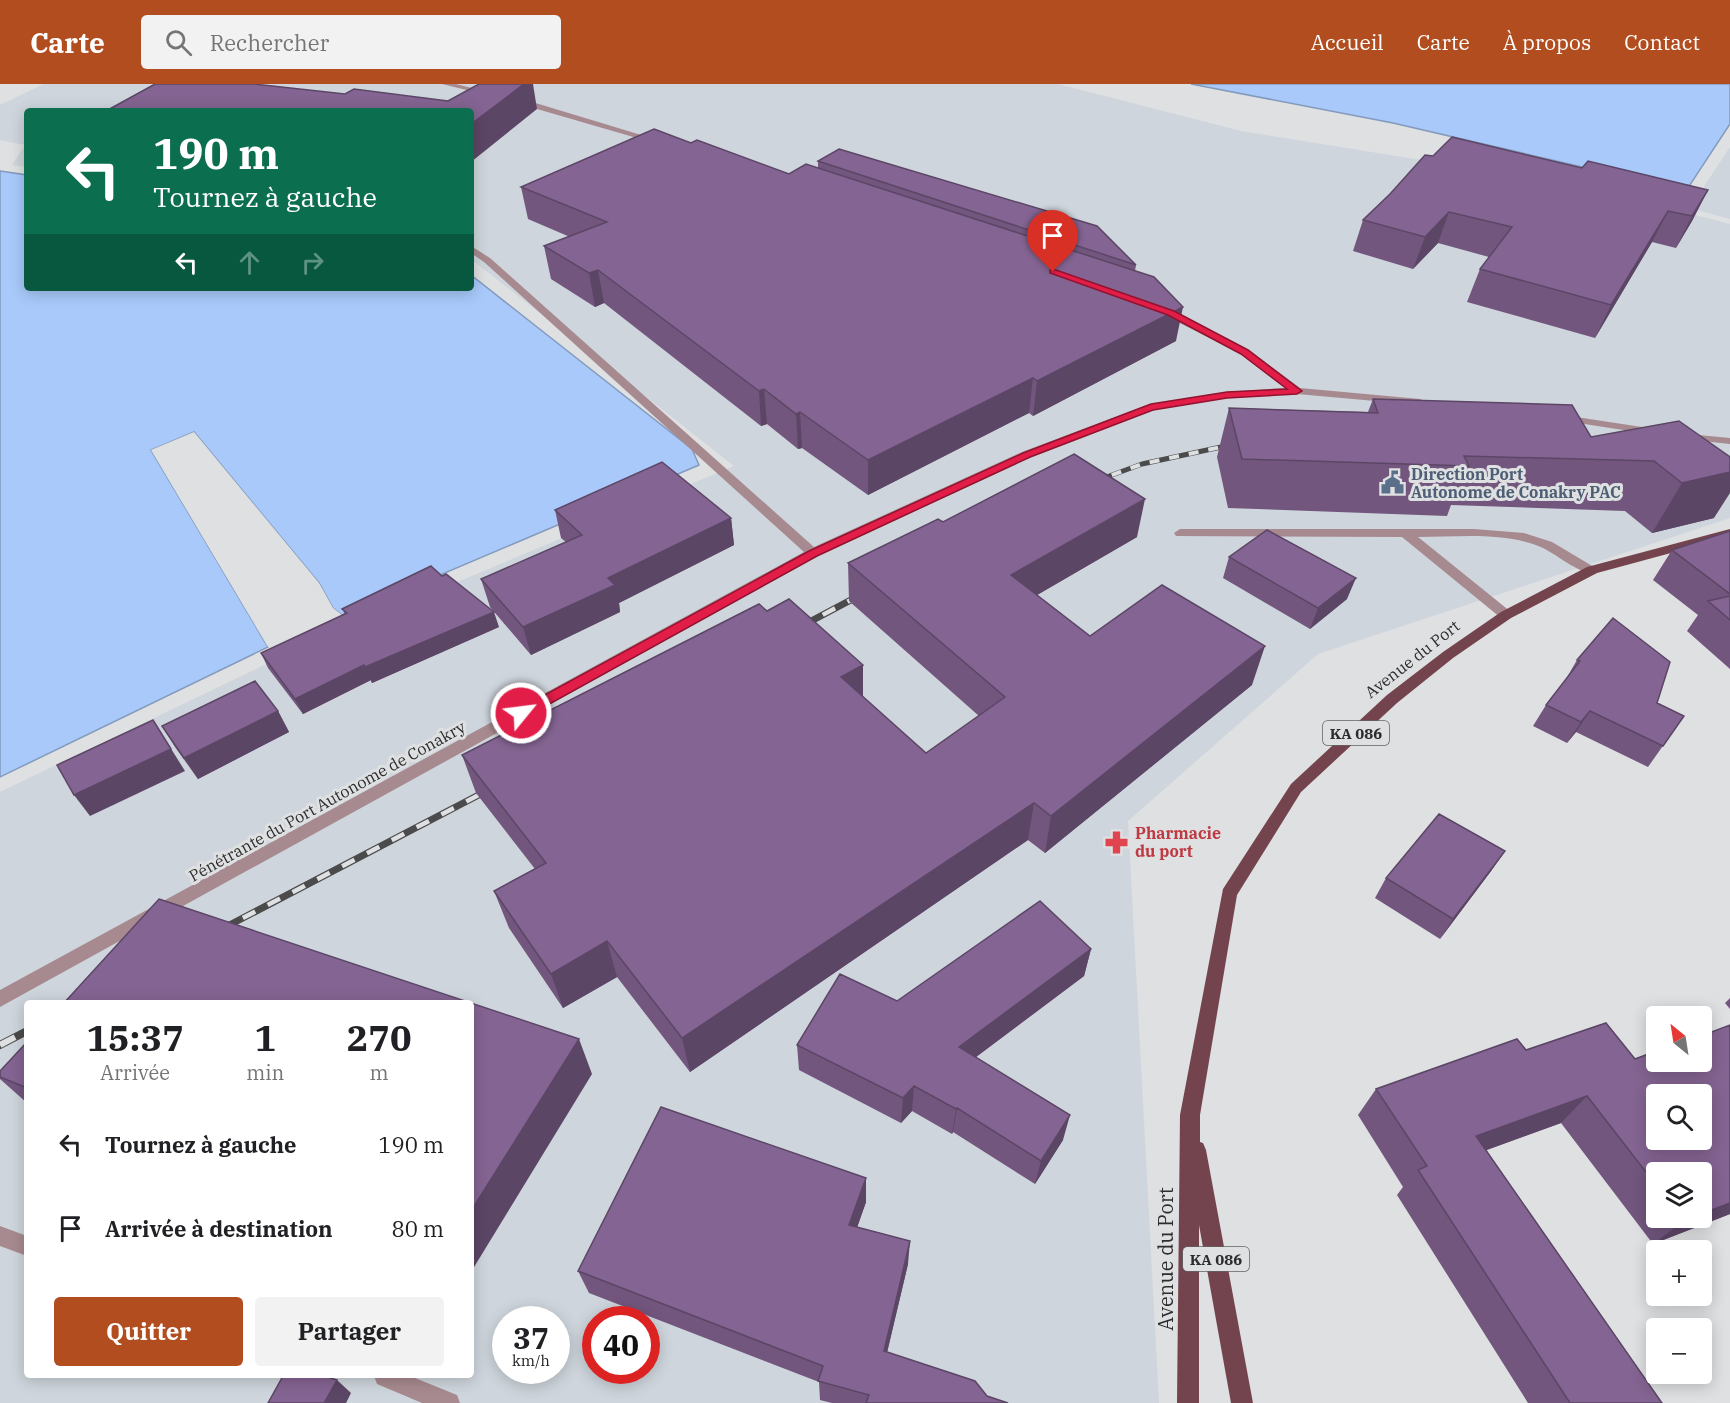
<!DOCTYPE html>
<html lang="fr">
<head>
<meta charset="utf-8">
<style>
	:root { --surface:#fff; --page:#f2f2f2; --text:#202124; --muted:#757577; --accent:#b24d20 }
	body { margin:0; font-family:"IBM Plex Serif",serif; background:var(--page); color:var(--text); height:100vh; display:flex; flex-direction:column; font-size:22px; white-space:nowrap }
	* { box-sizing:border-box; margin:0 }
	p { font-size:20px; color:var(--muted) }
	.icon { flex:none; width:33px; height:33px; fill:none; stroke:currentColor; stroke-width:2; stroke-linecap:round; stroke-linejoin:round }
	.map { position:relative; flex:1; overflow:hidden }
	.drawer { position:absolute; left:24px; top:916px; width:450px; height:378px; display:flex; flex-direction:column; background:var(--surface); border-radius:6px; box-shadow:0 3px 15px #0003 }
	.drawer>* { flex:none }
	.guide { position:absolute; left:24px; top:24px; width:450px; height:183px; border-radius:6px; box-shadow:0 3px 15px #0003; background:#0b6e4f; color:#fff; overflow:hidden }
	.needle { width:39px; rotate:330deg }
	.tools { position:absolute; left:1646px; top:922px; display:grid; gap:12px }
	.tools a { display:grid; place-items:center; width:66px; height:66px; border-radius:6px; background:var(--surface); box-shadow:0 3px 15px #0003; font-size:30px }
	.speed { position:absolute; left:492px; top:1222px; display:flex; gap:12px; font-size:30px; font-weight:700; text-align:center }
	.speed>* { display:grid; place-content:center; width:78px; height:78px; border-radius:50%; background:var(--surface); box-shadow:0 3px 15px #0003; line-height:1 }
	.speed small { font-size:15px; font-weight:400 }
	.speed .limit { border:9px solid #d22; background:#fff; color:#111 }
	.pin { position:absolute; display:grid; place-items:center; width:51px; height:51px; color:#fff; margin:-62px -26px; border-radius:50% 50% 50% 0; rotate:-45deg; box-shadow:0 0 6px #0007 }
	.pin .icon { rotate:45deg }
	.me { position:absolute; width:66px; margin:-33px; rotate:61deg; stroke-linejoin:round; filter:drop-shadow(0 0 4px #0008) }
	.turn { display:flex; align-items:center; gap:21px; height:126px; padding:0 30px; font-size:27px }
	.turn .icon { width:78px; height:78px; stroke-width:2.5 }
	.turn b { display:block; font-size:42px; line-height:51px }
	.lanes { display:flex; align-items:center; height:57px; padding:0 30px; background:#0003; justify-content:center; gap:30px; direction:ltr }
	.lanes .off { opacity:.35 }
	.eta { display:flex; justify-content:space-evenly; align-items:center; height:102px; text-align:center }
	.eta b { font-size:36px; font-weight:700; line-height:42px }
	.button { display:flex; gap:12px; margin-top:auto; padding:12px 30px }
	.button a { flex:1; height:69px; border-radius:6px; background:var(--accent); color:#fff; font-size:24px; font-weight:700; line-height:69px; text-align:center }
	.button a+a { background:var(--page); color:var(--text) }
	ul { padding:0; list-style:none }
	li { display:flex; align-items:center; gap:18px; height:84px; padding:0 30px }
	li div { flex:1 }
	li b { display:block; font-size:22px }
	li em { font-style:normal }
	header { display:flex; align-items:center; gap:36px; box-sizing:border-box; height:84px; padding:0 30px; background:var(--accent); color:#fff }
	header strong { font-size:28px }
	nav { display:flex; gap:33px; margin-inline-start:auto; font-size:21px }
	.search { width:420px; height:54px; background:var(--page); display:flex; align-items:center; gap:15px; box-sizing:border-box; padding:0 21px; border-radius:6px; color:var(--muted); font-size:22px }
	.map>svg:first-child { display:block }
	.built { fill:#ced5dc; fill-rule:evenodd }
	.water { fill:#a8c9fa; stroke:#839abc; stroke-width:1.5 }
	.pier { fill:#dee0e2 }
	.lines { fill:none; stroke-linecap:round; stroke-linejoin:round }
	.minor { fill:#a78a8f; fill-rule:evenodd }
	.major { fill:#74444e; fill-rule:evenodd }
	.rail-far2-casing { stroke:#4b4b4c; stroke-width:5 }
	.rail-far1-casing { stroke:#4b4b4c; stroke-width:7 }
	.rail-casing { stroke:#4b4b4c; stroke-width:8 }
	.rail-far2 { stroke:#dee0e2; stroke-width:4; stroke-dasharray:10; stroke-linecap:butt }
	.rail-far1 { stroke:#dee0e2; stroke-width:4.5; stroke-dasharray:14; stroke-linecap:butt }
	.rail { stroke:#dee0e2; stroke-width:6; stroke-dasharray:17; stroke-linecap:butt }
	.wall { fill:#72567e; fill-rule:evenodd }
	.shaded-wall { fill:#5c4666 }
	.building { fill:#846492; stroke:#5c4666; stroke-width:1.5; fill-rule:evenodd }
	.route { fill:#e11d48; stroke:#92132f; stroke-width:1.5 }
	.labels { text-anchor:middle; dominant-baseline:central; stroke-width:6; stroke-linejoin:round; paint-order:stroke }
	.shield { fill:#dee0e2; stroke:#616263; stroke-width:1.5 }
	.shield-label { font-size:15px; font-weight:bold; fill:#2c2c2d }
	.service-label { font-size:16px; font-weight:bold; fill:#4e5e75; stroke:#dee0e2; text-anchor:start }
	.street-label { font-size:16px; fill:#2c2c2d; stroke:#dee0e2 }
	.health-label { font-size:16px; font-weight:bold; fill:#be3a42; stroke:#dee0e2; text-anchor:start }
	.near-street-label { font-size:20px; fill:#2c2c2d; stroke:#dee0e2 }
</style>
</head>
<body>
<header>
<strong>Carte</strong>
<div class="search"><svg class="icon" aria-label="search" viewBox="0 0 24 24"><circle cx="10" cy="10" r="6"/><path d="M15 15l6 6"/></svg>Rechercher</div>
<nav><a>Accueil</a><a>Carte</a><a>À propos</a><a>Contact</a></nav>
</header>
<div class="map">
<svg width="1730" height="1319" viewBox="0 0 1730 1319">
	<rect width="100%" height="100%" fill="#dee0e2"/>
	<path class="built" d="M44,0H1058L1241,47L1547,96L1664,123L1730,140V434L1318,570L1128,737L1159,1319H0V708L300,564L734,382L471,175V27H27V83L12,81L25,61L0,56V21ZM27,920H471V1292H27ZM506,1236H556V1287H506ZM596,1236H646V1287H596Z
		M1730,63V135L1690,124Z"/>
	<path class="water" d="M1191,0H1730V40L1686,107L1393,39Z
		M0,87L27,91V204H471V191L692,365L699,381L374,519L342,531L333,524L319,499L194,348L151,366L268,563L0,693Z"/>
	<path class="pier" d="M194,348L319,499L333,524L342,531L339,532L331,526L317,501L193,351L155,367L271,562L268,563L151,366Z"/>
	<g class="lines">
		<path class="minor" d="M442,0H456L491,9L487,11Z
			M513,14H519L661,57L654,59L513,18Z
			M471,162L490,174L814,463L1022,368L1147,321L1228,308L1286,304L1241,270L1160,229V225L1164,224L1249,266L1300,304L1420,315L1426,318L1420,321L1297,310L1228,314L1153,326L1030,374L818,472L0,923V906L804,468L484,178L471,169Z
			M1563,331L1655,345L1661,348L1655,351L1559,336L1557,334Z
			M1688,350L1730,354V360L1684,355L1682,353Z
			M1180,445H1474L1524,449L1552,458L1599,486L1597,489C1583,493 1556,470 1543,464C1505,447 1458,453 1418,453L1511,528L1513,531L1511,534H1501L1402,453L1176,452L1174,449Z
			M0,1142L27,1152V1172L0,1162Z
			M374,1292H410L457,1311L460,1319H422L377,1300Z"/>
		<path class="major" d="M1730,445V453L1597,489L1511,534L1453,574L1397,619L1301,708L1237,811L1200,1031V1058L1203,1059L1206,1066L1253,1319H1231L1199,1141V1319H1177L1180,1031L1223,805L1291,700L1387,611L1443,568L1501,528L1587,483Z"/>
		<defs>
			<path id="rail-far2" d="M1093,398L1142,380L1235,360"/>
			<path id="rail-far1" d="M798,544L864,509
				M218,847L492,704"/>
			<path id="rail" d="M0,961L27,947"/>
		</defs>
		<use href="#rail-far2" class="rail-far2-casing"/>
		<use href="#rail-far1" class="rail-far1-casing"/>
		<use href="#rail" class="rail-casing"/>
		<use href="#rail-far2" class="rail-far2"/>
		<use href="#rail-far1" class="rail-far1"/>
		<use href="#rail" class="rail"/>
	</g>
	<path class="wall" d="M691,59L789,90L818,84V77L1136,181L1135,187L1176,257L1033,332L1029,329L868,411L802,364L798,365L767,340L761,342L604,219L595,223L551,195L544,162L570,153L528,135L521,103Z
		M1433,72L1708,106L1692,137L1676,164L1652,158L1595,254L1467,218L1480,185L1489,173L1438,159L1413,185L1353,167L1363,136Z
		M1373,315L1591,353L1679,337L1714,434L1652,449L1625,427L1451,421L1447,432L1228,424L1217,373L1229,324L1368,328Z
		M555,426L731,434L734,461L619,519L620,528L531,571L490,523L481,495L566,458L561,454Z
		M943,438L1137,453L1037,511L1090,552L1252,601L1045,769L1028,756L690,988L617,893L563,924L509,844L494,807L535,785L476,709L462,671L863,613L926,669L979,632L849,517L848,479Z
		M1730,447V585L1687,547L1698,531L1653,496L1672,466Z
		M1229,473L1347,515L1310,545L1223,494Z
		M342,525L499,543L372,599L371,596L303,630L268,584L261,569L345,530Z
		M1577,576L1657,619L1684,632L1648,683L1576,648L1567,659L1533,642L1546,621L1566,595Z
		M278,627L289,648L198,695L175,663L162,642Z
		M1505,767L1491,787L1440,855L1375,814L1386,794Z
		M1091,865L1084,892L976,973L1063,1056L1035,1100L953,1048L952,1050L912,1027L901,1039L799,986L797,961Z
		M1730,914V925L1725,919Z
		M1606,939L1730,1130L1653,1160L1561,1039L1486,1066L1662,1319H1528L1397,1111L1403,1103L1358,1031L1376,1005L1526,966ZM1656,1089L1701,1134H1656Z
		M27,958V1019L0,995V987Z
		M866,1094V1118L857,1143L908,1180L887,1268L987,1312L1008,1319H832L820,1316L819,1298L589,1209L578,1187Z"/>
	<path class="shaded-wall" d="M524,0H533L537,25L471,78V40Z
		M1708,106L1692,137L1676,164L1692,132Z
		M1668,127L1652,158L1595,254L1611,221Z
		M1449,128L1438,159L1413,185L1425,153Z
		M598,186L604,219L595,223L589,189Z
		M1183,223L1176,257L1033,332L1037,297Z
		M1033,294L1029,329L868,411V376Z
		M764,305L767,340L761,342L759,307Z
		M800,328L802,364L798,365L796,330Z
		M1730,388V409L1714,434L1652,449L1682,399Z
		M1145,415L1137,453L1006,529L1011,491Z
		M731,434L734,461L619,519L620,528L531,571L523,543L608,494Z
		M1356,494L1347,515L1310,545L1318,524Z
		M494,528L499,543L372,599L365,583Z
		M1265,562L1252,601L1045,769L1051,732Z
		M364,581L371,596L303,630L295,615Z
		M863,581V619L841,593Z
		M278,627L289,648L198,695L184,674Z
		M1590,627L1576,648L1567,659L1581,638Z
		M153,636L185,687L90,732L74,711Z
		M1034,719L1028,756L690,988L682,954Z
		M1505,767L1491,787L1440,855L1453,835Z
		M607,857L617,893L563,924L551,890Z
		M1091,865L1084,892L956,988L959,963Z
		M579,955L592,990L471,1188V1127Z
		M914,1002L912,1027L901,1039L903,1014Z
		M1587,1012L1561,1039L1454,1078L1476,1052Z
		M957,1024L953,1048L952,1050L956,1025Z
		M1070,1031L1063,1056L1035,1100L1041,1077Z
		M866,1094V1118L850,1164L849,1141Z
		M1730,1119V1130L1653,1160L1684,1137L1691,1134H1701V1130Z
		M910,1157L908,1180L883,1286L884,1267Z
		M337,1296L351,1309L346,1319H324Z"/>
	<path class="building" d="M155,0H254L345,10L354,5L448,17L479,0H524L471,40V27H106Z
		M654,45L691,59L697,56L789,90L806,80L1154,193L1183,223L1037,297L1033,294L868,376L800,328L796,330L764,305L759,307L598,186L589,189L544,162L607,138L521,103Z
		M1452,53L1582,84L1588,77L1708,106L1692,132L1668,127L1611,221L1480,185L1512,143L1449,128L1425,153L1363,136L1390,110L1425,71L1433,72Z
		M839,65L1097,142L1136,181L818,77Z
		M1373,315L1572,321L1591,353L1679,337L1730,373V388L1682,399L1654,377L1464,372L1469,382L1242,375L1229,324L1378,329Z
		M1074,370L1145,415L1011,491L1090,552L1162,501L1265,562L1051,732L1034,719L682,954L607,857L551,890L494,807L546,779L462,671L759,520L767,527L789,515L863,581L841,593L926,669L1005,613L848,479L938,435L943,438Z
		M662,378L731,434L608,494L615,501L523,543L481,495L582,451L555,426Z
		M1267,446L1356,494L1318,524L1229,473Z
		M1730,447V510L1672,466Z
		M431,482L442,492L446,490L494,528L365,583L364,581L295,615L261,569L347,529L342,525Z
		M1730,512V536L1708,517Z
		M1613,534L1670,578L1657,619L1684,632L1663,662L1590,627L1581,638L1546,621L1580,577L1577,576Z
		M255,597L278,627L184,674L162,642Z
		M153,636L171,665L74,711L57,681Z
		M1439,730L1505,767L1453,835L1386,794Z
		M159,815L579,955L471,1127V920H63Z
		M1040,817L1091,865L959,963L1070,1031L1041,1077L957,1024L956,1025L914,1002L903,1014L797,961L840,890L897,917Z
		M1606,939L1635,975L1656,967V978H1701V952L1730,941V1119L1701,1130V1089H1656V1101L1587,1012L1476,1052L1662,1319H1570L1418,1086L1427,1082L1376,1005L1517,955L1526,966ZM1656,1011H1701V1056H1656Z
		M27,958V1004L0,993V987Z
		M661,1023L866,1094L849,1141L910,1157L884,1267L975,1297L987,1312L1008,1319H866L869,1311L818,1297L823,1282L578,1187Z
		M1682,1134H1691L1684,1137Z
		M283,1292H324L337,1296L324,1319H268Z"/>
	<path class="route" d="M1050,186H1056L1174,227L1248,266L1302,307L1297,310L1227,314L1153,326L1030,373L817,472L526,633H517L515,629L517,626L809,467L1023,369L1151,320L1227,308L1287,305L1241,270L1168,231L1050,189Z"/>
	<defs>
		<symbol id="civic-bare" viewBox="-9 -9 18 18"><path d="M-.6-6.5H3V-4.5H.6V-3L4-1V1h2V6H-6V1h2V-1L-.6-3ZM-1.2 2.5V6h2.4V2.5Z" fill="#5c6f8a" stroke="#dee0e2" stroke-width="2.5" paint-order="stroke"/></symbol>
		<symbol id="pharmacy-bare" viewBox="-9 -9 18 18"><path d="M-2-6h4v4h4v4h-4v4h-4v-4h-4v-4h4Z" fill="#e0444e" stroke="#dee0e2" stroke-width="2.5" paint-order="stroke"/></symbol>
	</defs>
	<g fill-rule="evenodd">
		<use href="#civic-bare" x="1376" y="382" width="33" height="33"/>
		<use href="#pharmacy-bare" x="1100" y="742" width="33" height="33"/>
	</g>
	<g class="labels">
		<g class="shield">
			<rect x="1323" y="637" width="66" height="24" rx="4.5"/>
			<rect x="1183" y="1163" width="66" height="24" rx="4.5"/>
		</g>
		<g class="shield-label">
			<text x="1356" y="649">KA 086</text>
			<text x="1216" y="1175">KA 086</text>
		</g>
		<g class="service-label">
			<text x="1411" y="390">Direction Port<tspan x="1411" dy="18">Autonome de Conakry PAC</tspan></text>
		</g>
		<g class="street-label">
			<text transform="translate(1412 575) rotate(-38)">Avenue du Port</text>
			<text transform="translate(327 717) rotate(-29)">Pénétrante du Port Autonome de Conakry</text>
		</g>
		<g class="health-label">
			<text x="1135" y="749">Pharmacie<tspan x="1135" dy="18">du port</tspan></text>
		</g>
		<g class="near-street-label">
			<text transform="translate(1165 1175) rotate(-90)">Avenue du Port</text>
		</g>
	</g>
</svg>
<div class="tools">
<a><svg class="needle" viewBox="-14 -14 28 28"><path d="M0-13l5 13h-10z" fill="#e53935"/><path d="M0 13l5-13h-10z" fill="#757577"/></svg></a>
<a><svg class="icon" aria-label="search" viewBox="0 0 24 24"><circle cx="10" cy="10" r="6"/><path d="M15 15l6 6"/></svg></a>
<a><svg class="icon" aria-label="layers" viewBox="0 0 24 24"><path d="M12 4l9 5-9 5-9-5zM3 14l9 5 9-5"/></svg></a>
<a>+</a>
<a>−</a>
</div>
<div class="speed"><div>37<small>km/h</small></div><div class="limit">40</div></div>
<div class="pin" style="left:1053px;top:188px;background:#d93025"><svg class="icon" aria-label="arrive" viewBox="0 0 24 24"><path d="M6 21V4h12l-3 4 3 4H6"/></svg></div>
<svg class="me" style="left:521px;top:629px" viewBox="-20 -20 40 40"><circle r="17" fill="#e11d48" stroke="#fff" stroke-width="3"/><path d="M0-11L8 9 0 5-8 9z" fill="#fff"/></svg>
<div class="guide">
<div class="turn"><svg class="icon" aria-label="left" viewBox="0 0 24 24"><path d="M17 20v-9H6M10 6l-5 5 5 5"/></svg><div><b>190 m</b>Tournez à gauche</div></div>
<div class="lanes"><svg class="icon" aria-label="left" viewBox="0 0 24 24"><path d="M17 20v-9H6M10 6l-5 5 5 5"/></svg><svg class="icon off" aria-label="ahead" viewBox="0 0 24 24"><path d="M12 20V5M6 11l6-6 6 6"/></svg><svg class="icon off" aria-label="right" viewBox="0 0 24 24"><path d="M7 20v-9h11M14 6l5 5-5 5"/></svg></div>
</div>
<section class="drawer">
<div class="eta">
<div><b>15:37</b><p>Arrivée</p></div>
<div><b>1</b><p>min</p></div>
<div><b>270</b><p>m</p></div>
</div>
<ul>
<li><svg class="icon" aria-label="left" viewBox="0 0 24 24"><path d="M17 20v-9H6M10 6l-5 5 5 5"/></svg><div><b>Tournez à gauche</b></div><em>190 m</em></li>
<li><svg class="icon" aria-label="arrive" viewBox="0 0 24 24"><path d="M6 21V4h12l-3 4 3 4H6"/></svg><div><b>Arrivée à destination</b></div><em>80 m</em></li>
</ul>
<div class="button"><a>Quitter</a><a>Partager</a></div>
</section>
</div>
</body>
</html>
